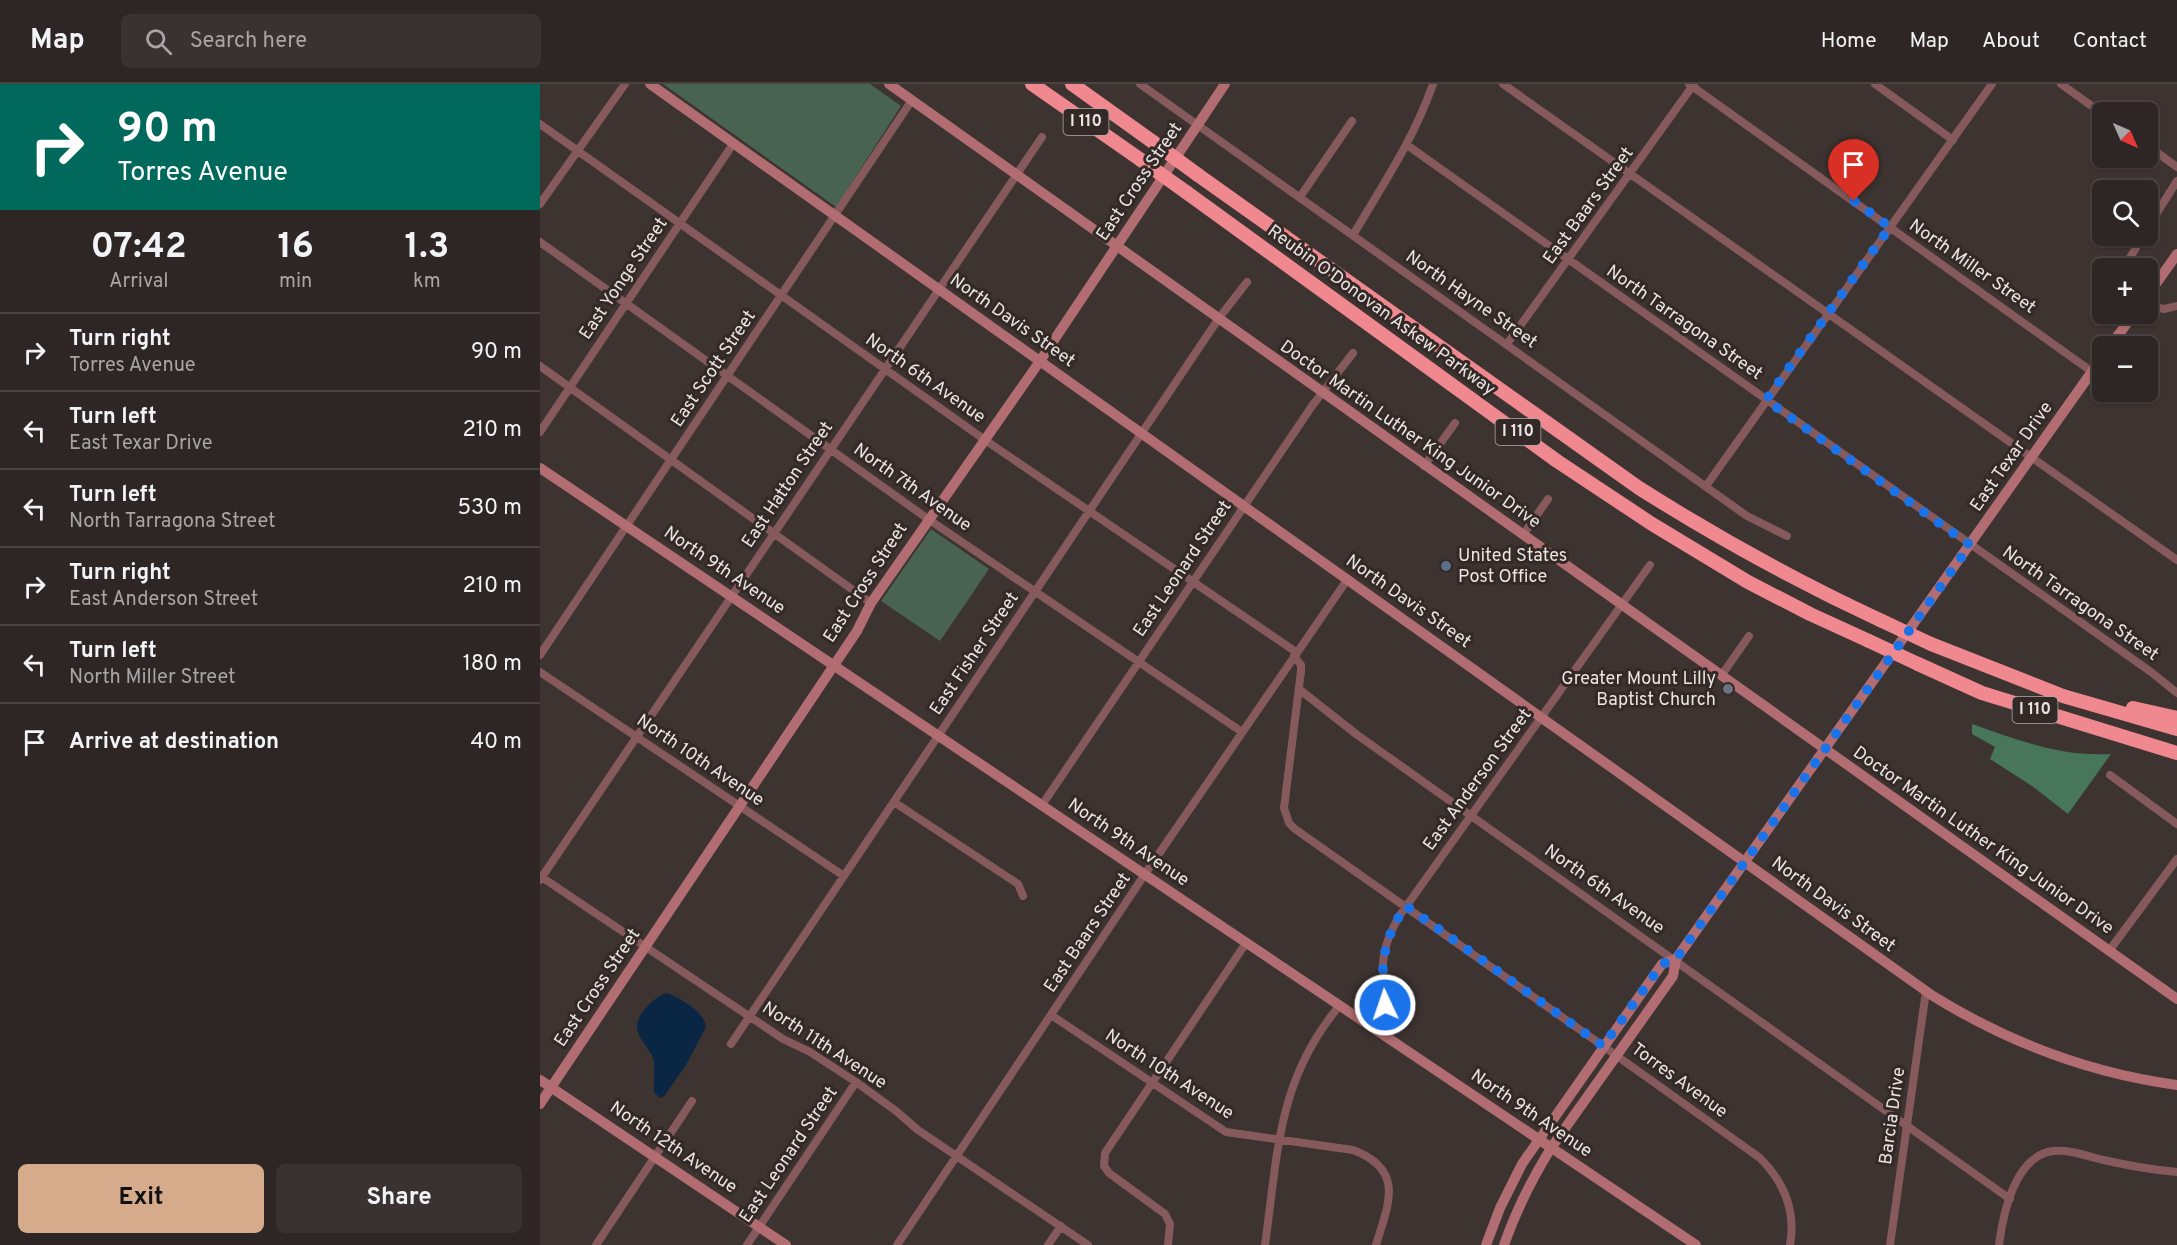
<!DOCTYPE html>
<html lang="en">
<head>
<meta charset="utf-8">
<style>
	:root { --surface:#2e2624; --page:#3a3231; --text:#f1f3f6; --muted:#a7a5a6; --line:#494341; --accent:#d6ab8b }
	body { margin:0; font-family:Overpass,sans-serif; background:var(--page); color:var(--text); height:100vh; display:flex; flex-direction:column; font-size:22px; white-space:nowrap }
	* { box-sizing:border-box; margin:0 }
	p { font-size:20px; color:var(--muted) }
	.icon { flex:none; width:33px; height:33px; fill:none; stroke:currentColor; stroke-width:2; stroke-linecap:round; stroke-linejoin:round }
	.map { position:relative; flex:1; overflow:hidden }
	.details { display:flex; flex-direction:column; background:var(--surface); width:540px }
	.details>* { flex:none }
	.guide { background:#00695c; color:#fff; overflow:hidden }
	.needle { width:39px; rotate:135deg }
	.buttons { position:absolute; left:1552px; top:18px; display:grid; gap:12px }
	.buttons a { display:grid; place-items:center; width:66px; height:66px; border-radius:9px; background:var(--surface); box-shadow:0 2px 4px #0004,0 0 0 2px var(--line); font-size:30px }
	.pin { position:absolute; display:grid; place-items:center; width:51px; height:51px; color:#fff; margin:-62px -26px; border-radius:50% 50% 50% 0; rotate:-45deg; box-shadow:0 0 6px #0007 }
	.pin .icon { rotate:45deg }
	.me { position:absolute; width:66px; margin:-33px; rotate:357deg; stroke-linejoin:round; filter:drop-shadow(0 0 4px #0008) }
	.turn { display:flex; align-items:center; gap:21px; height:126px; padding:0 18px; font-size:27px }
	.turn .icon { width:78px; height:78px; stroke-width:2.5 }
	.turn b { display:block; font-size:42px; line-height:51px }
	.eta { display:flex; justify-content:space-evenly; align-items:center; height:102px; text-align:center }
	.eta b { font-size:36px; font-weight:700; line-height:42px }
	.primary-button { display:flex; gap:12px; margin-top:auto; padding:12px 18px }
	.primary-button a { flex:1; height:69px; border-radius:9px; background:var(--accent); color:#111; font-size:24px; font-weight:700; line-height:69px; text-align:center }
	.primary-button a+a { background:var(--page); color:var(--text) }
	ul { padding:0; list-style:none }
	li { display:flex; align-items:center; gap:18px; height:78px; padding:0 18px; border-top:2px solid var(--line) }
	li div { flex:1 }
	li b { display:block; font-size:22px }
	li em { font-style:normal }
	header { display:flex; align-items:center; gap:36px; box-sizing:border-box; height:84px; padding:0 30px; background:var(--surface); border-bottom:2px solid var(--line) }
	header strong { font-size:28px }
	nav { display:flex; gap:33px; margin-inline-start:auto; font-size:21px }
	.search { width:420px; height:54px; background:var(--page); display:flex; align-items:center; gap:15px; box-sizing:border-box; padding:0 21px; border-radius:9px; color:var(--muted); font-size:22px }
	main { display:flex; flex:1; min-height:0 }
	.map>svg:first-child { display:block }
	.green { fill:#486352 }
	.forest { fill:#48765b }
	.water { fill:#092645 }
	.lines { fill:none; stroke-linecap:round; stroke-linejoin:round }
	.street { stroke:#865a5c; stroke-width:8 }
	.secondary { stroke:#b16d71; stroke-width:10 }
	.highway { stroke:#f0888f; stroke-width:14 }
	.highway-bridge { stroke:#f0888f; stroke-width:14 }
	.route { stroke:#1a73e8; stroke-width:10; stroke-dasharray:0 18 }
	.service-dot { fill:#5c6f8a; stroke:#332926; stroke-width:2 }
	.worship-dot { fill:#6b7280; stroke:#332926; stroke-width:2 }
	.labels { text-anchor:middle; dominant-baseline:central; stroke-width:6; stroke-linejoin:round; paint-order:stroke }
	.shield { fill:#332926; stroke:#b3acaa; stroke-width:1.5 }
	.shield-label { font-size:16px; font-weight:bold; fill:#eae4e2 }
	.street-label { font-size:18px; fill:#eae4e2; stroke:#332926 }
	.poi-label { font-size:18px; fill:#eae4e2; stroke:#332926; text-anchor:start }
</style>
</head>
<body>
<header>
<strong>Map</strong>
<div class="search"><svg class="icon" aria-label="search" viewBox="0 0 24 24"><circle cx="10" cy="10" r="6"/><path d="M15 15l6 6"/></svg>Search here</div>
<nav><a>Home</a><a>Map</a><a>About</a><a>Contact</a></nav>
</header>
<main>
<section class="details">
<div class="guide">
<div class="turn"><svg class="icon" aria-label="right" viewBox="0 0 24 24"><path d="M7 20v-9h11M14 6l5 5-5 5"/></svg><div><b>90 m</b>Torres Avenue</div></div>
</div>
<div class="eta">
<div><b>07:42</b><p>Arrival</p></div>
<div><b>16</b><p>min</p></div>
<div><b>1.3</b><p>km</p></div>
</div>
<ul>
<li><svg class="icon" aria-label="right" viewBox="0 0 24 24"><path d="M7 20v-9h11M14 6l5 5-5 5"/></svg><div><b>Turn right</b><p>Torres Avenue</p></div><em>90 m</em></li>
<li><svg class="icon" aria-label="left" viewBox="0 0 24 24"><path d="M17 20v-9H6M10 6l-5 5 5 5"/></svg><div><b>Turn left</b><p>East Texar Drive</p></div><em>210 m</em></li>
<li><svg class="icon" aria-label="left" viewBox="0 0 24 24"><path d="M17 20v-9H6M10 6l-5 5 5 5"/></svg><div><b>Turn left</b><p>North Tarragona Street</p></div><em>530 m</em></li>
<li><svg class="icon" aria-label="right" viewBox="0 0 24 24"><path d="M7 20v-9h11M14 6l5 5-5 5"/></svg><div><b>Turn right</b><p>East Anderson Street</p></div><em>210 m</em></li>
<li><svg class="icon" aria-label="left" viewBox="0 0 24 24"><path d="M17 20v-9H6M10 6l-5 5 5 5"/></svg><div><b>Turn left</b><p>North Miller Street</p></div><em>180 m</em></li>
<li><svg class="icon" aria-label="arrive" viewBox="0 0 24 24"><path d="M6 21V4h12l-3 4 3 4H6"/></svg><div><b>Arrive at destination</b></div><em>40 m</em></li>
</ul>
<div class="primary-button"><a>Exit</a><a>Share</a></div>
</section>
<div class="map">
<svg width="1637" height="1161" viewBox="0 0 1637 1161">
	<rect width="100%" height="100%" fill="#3d3330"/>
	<path class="green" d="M123,0H330L361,22L296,123Z
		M391,445L449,485L400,557L341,517Z"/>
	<path class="forest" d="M1432,640C1478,656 1520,673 1571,670L1528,730L1492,702L1450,675L1455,663L1432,650Z"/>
	<path class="water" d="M127,909C140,914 165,928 166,943L146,981L124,1012L120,1014L114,1008C113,996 116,985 113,974C109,964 98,954 97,944C95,932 116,911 127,909Z"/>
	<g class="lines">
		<path class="street" d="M600,0L1207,432L1247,452
			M963,0L1637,476
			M1149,0L1551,287
			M1335,0L1413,56
			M1521,0L1563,30
			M0,40L445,356L756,568
			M867,61L1611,588L1637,609
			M1608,62L1637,83
			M760,113L812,37
			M0,120L85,0
			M1608,143L1637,97
			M813,151C842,102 874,55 893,0
			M0,158L388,435L702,648
			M1584,184L1603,152
			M1608,222L1624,225L1637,222
			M967,260L1154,0
			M0,282L331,519
			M0,348L193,60
			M884,382L915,339
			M1166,402L1452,0
			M983,451L1008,415
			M0,571L372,16
			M754,572L761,581V587L744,724L749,739L755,745L1063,962L1220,1074C1244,1098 1256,1127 1250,1161
			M0,588L304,792
			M1181,592L1209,552
			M759,605L816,650L1470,1115
			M1570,691L1637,740
			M354,718L478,800L483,812
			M502,721L772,322L813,269
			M0,792L243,955L270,968L316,998L356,1027L378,1046L548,1161
			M0,796L502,53
			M1569,867L1637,775
			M511,931L686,1048L813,1066C866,1086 848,1121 836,1161
			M826,938C856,927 842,903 843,880C844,862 851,846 860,831L1110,481
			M191,960L679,234L707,198
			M56,1161L152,1017
			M207,1161L316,998
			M357,1161L605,790L807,496
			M508,1161L521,1142
			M628,1161L630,1140L625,1130L569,1089L564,1082L565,1069L706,859
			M725,1161C738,1069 737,996 800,921
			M1350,1161L1386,907
			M1459,1161C1463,1129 1475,1072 1513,1067C1531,1065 1551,1074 1568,1077C1591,1082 1614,1086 1637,1088"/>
		<path class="secondary" d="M110,0L1393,912C1469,959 1548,989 1637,1001
			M349,0L1637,915
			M1608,211L1637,170
			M1570,262L1594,230
			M0,384L1156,1161
			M0,996L246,1161
			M0,1020L317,547L331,519L500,277L685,0
			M946,1161L960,1124L982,1080L1122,880L1136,875
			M964,1161C976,1126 992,1095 1011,1064L1133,892L1136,875L1563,272"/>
		<path class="highway" d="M492,0L601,76
			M532,0L613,58
			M658,91L1099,404C1178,454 1258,498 1342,537
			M646,108L1017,377L1112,440L1208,498L1270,530L1329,557
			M1391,560L1523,612L1637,645
			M1378,580L1442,609L1637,669
			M1593,624L1637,634"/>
		<path class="highway-bridge" d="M613,58L658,91
			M601,76L646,108
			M1342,537L1391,560
			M1329,557L1378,580"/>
	</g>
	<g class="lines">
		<path class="route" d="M845,921C846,911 844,902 843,893C842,866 851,843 866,822L1063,962L1122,880L1136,875L1430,461L1226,316L1350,143L1314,117"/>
	</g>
	<circle class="service-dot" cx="906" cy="482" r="6"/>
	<circle class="worship-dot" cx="1188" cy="605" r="6"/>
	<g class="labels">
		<g class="shield">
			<rect x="523.5" y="25" width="45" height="26" rx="4.5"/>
			<rect x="955.5" y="335" width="45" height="26" rx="4.5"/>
			<rect x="1472.5" y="613" width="45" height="26" rx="4.5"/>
		</g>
		<g class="shield-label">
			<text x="546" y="38">I 110</text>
			<text x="978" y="348">I 110</text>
			<text x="1495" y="626">I 110</text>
		</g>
		<g class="street-label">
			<text transform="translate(600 98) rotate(-56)">East Cross Street</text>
			<text transform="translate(1049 122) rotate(-54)">East Baars Street</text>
			<text transform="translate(1432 183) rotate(35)">North Miller Street</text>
			<text transform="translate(84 195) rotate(-56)">East Yonge Street</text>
			<text transform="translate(931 216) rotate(35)">North Hayne Street</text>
			<text transform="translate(841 227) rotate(36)">Reubin O'Donovan Askew Parkway</text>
			<text transform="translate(472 237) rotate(35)">North Davis Street</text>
			<text transform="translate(1144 239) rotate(35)">North Tarragona Street</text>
			<text transform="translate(174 285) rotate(-56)">East Scott Street</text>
			<text transform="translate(385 295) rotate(35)">North 6th Avenue</text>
			<text transform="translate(870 351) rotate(35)">Doctor Martin Luther King Junior Drive</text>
			<text transform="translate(1472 373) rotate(-55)">East Texar Drive</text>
			<text transform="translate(248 401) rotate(-56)">East Hatton Street</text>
			<text transform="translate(372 404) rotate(35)">North 7th Avenue</text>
			<text transform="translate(643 485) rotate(-56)">East Leonard Street</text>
			<text transform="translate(184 487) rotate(34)">North 9th Avenue</text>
			<text transform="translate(326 499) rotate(-57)">East Cross Street</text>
			<text transform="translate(868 518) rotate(35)">North Davis Street</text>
			<text transform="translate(1540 520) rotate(35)">North Tarragona Street</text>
			<text transform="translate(435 570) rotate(-56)">East Fisher Street</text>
			<text transform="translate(160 677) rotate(34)">North 10th Avenue</text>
			<text transform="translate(938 696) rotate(-54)">East Anderson Street</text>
			<text transform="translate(1443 757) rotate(35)">Doctor Martin Luther King Junior Drive</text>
			<text transform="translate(588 759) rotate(34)">North 9th Avenue</text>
			<text transform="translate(1064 806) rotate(35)">North 6th Avenue</text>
			<text transform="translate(1293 821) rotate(36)">North Davis Street</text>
			<text transform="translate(548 849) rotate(-56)">East Baars Street</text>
			<text transform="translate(58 904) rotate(-56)">East Cross Street</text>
			<text transform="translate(284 962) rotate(33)">North 11th Avenue</text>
			<text transform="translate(629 991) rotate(33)">North 10th Avenue</text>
			<text transform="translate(1139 997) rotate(36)">Torres Avenue</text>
			<text transform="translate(991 1030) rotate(34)">North 9th Avenue</text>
			<text transform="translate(1353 1032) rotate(-82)">Barcia Drive</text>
			<text transform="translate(133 1064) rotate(34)">North 12th Avenue</text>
			<text transform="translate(249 1071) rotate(-56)">East Leonard Street</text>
		</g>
		<g class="poi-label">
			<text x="918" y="472">United States<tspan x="918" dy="21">Post Office</tspan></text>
			<text x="1176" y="595" text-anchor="end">Greater Mount Lilly<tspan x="1176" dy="21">Baptist Church</tspan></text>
		</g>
	</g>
</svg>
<div class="buttons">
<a><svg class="needle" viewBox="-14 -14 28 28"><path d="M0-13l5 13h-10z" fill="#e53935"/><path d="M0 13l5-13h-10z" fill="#a7a5a6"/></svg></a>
<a><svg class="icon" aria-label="search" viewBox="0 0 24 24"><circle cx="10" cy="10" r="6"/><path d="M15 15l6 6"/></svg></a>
<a>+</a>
<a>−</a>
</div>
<div class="pin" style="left:1314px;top:117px;background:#d93025"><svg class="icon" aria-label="arrive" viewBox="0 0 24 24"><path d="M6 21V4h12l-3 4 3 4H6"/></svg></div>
<svg class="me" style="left:845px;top:921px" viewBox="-20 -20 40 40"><circle r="17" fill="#1a73e8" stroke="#fff" stroke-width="3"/><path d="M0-11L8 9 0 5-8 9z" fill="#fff"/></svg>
</div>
</main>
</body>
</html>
